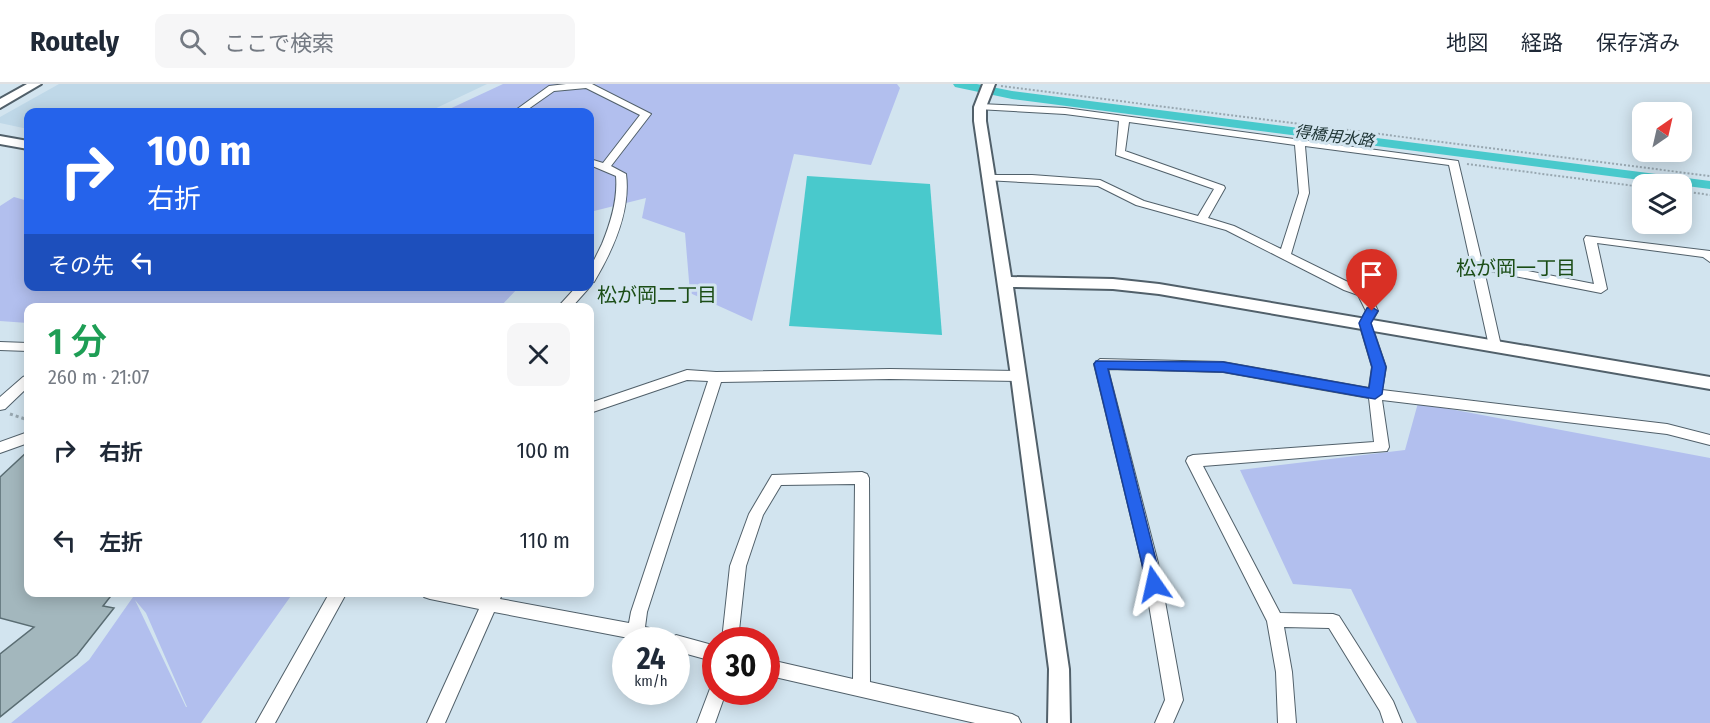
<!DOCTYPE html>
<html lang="ja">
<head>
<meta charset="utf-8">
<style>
	:root { --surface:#fff; --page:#f6f6f7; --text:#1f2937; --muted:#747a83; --line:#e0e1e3 }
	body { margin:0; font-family:"Fira Sans Condensed","Noto Sans JP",sans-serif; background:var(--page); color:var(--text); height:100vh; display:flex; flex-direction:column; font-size:22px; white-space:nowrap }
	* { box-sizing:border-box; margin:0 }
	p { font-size:20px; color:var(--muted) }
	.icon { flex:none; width:33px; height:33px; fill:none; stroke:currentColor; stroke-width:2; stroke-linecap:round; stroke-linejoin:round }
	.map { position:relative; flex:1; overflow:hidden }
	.sheet { position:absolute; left:24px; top:219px; width:570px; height:294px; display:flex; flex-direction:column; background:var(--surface); border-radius:12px; box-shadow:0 3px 15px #0003 }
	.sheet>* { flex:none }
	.hud { position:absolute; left:24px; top:24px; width:570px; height:183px; border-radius:12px; box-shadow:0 3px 15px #0003; background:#2563eb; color:#fff; overflow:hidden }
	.needle { width:39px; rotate:34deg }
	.fabs { position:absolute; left:1632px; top:18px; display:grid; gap:12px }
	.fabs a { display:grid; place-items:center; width:60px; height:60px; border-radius:12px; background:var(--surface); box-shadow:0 3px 15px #0003; font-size:30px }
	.speed { position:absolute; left:612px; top:543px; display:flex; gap:12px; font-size:30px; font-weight:700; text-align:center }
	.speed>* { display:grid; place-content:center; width:78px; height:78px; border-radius:50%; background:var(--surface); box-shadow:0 3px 15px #0003; line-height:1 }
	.speed small { font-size:15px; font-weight:400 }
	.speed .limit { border:9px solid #d22; background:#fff; color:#111 }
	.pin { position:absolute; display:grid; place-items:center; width:51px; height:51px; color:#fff; margin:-62px -26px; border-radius:50% 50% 50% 0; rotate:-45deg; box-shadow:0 0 6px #0007 }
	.pin .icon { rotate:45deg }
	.me { position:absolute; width:66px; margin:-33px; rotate:349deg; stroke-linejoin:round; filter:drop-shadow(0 0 4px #0008) }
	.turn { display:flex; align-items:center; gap:21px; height:126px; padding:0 24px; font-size:27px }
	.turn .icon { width:78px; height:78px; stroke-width:2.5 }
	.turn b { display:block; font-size:42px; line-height:51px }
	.then { display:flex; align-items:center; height:57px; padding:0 24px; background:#0003; gap:12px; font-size:22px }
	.round { display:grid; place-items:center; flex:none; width:63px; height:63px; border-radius:12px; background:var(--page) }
	.overview { display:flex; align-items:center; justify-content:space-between; height:102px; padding:0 24px }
	h1 { font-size:36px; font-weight:600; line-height:45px; color:#1e9e55 }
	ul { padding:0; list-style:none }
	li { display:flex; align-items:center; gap:18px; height:90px; padding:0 24px }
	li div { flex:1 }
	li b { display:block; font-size:22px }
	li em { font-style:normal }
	header { display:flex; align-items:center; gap:36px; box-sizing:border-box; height:84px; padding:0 30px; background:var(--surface); border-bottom:2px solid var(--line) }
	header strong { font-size:28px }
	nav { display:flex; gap:33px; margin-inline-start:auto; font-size:21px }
	.search { width:420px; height:54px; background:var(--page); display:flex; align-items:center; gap:15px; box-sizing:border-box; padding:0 21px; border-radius:12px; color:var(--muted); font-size:22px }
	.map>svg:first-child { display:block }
	.built { fill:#bfd8e8 }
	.green { fill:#b2bfee; fill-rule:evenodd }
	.water { fill:#49c9cc }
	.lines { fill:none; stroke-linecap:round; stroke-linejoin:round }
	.canal { fill:#49c9cc; fill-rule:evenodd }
	.building { fill:#a3b7bd; stroke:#5a6d73; stroke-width:1.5 }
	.minor-casing { stroke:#51606a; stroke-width:2 }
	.tertiary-casing { stroke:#51606a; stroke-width:4 }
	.path-far1 { stroke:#98a7b0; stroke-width:2; stroke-dasharray:2 2; stroke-linecap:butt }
	.path { stroke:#98a7b0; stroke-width:3; stroke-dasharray:3 3; stroke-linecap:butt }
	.minor { fill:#fff; fill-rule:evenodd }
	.tertiary { fill:#fff; fill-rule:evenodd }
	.route { fill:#2563eb; stroke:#184099; stroke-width:1.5 }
	.labels { text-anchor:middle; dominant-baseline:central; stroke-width:6; stroke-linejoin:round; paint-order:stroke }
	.far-water-label { font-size:16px; font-style:italic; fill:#1d3333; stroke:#d2e4ef }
	.neighbourhood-label { font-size:20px; fill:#1b4d16; stroke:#d2e4ef }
</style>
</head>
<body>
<header>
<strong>Routely</strong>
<div class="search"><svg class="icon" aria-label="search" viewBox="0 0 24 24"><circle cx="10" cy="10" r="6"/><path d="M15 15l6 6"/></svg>ここで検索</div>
<nav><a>地図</a><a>経路</a><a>保存済み</a></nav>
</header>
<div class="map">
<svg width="1710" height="639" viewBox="0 0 1710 639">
	<rect width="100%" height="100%" fill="#d2e4ef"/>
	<path class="built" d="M59,0H487L428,28H28V45L0,39V33Z"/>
	<path class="green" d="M503,0H897L900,4L871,81L794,70L752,237L690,209L685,149L642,134L646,114L590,128V28H443Z
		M14,113L28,117V202L519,203L500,223L28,224V239L0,237V122Z
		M1418,319L1710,374V639H1417L1351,505L1293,500L1240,386L1405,366Z
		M130,509H293L201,639H11L89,576L133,513ZM135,516L146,529L187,623H186Z"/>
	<path class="water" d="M807,92L930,100L942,251L789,242Z"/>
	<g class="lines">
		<path class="canal" d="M953,0H977L1012,7L1710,97V105L1012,15L955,3Z"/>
	</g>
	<path class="building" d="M28,367V508H114L103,522L114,524L77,571L0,633V570L34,543L0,534V393Z"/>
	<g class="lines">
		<defs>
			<path id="minor" d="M566,0H592L651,30L611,82L626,90C631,127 613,166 594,198L590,199C588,184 596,173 602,160C611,138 618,115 616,92L590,81V75L603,79L640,31L586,4L554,7L524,28H513L549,2Z
				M980,20L1065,24L1458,77L1482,178L1594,200L1584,155L1586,152L1710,167V178L1703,173L1597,159L1607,205L1601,209L1484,186L1501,262L1495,266L1489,262L1449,81L1305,62L1309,109L1291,170L1352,200L1367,205L1378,227L1371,239L1386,283L1382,306L1667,340L1710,351V361L1667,350L1382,316L1389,363L1387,367L1203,382L1280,529L1333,530L1339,532L1393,617L1402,639H1384L1380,627L1329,544L1284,543L1292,588L1296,639H1278L1276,588L1267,537L1186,377L1188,373L1193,371L1374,358L1369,314L1223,288L1108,285L1158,479L1183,616L1173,639H1155L1165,616L1142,479L1094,280L1100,275L1223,278L1369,304L1372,283L1359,239L1366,227L1358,211L1344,206L1226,146L1136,121L1098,102L985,96L984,94L989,91H1032L1100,96L1144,117L1198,132L1214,105L1116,71L1119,37L1065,30L977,25L975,23ZM1129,38L1295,61L1299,109L1281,165L1234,142L1208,134L1225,104L1224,102L1125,67Z
				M590,201V202L588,205L571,224H557L577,202Z
				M0,258L28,259V267L0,266Z
				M890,285L1019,287L1026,292L1019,297L890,295L721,298L647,528L645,543L666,548L673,553L676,551L716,562V578L676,567V556H639L494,528L445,639H427L479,525L430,515L424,513L422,508H466L485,512L487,508H503L500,515L629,539L631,528L708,297L687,296L590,329V319L687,286L716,288Z
				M28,291V303L5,325L0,326V313L23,293Z
				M28,348V359L0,369V358Z
				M862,388L867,390L869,394L870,598L1012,630L1018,633L1021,639H975L766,591V575L853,595L855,400L781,401L763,431L746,482L738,556H722L730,482L749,430L772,391Z
				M330,508H347L275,639H256Z
				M716,600V608H726L715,639H697L711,602Z"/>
			<path id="tertiary" d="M27,0H41L0,24V15Z
				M983,0H995L986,23V37L1011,193L1113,195L1159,200L1710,293V305L1159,210L1113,205L1013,203L1069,585L1070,639H1048L1049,585L1011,292L974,37V23Z
				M0,52L28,57V65L0,60Z"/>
		</defs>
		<use href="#minor" class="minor-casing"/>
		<use href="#tertiary" class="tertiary-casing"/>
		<path class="path-far1" d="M1001,2L1710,92
			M1467,80L1642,103
			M1682,107L1710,111"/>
		<path class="path" d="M10,330L28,336"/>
		<use href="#minor" class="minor"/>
		<use href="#tertiary" class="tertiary"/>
	</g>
	<path class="route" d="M1372,223L1378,227L1371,239L1386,283L1382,310L1375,315L1223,288L1108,285L1162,500L1159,505L1154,507L1148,505L1094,280L1096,277L1223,278L1369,304L1372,283L1359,239L1367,224Z"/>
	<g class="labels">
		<g class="far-water-label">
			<text transform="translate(1334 52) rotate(7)">得橋用水路</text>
		</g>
		<g class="neighbourhood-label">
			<text x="1516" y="184">松が岡一丁目</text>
			<text x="657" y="211">松が岡二丁目</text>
		</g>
	</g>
</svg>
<div class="fabs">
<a><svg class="needle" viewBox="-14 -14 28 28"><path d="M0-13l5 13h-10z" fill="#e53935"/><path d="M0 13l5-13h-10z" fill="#747a83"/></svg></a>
<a><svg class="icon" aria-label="layers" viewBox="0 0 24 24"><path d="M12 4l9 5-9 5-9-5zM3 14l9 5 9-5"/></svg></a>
</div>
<div class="speed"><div>24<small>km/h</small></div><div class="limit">30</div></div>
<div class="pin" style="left:1372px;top:227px;background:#d93025"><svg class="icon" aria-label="arrive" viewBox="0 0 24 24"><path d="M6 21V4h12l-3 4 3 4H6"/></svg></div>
<svg class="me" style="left:1154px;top:500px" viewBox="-20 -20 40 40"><path d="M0-17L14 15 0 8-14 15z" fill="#2563eb" stroke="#fff" stroke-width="4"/></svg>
<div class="hud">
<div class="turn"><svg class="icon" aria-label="right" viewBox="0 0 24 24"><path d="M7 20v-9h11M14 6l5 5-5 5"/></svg><div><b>100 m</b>右折</div></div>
<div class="then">その先<svg class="icon" aria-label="left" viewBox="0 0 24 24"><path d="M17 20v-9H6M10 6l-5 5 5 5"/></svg></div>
</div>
<section class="sheet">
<div class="overview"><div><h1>1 分</h1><p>260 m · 21:07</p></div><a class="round"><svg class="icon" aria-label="close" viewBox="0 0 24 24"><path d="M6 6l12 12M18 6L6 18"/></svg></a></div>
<ul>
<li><svg class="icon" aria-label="right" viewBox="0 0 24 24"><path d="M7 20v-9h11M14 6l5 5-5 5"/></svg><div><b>右折</b></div><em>100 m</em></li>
<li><svg class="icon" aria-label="left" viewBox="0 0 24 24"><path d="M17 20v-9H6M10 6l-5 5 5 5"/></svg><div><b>左折</b></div><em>110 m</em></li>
</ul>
</section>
</div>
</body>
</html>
